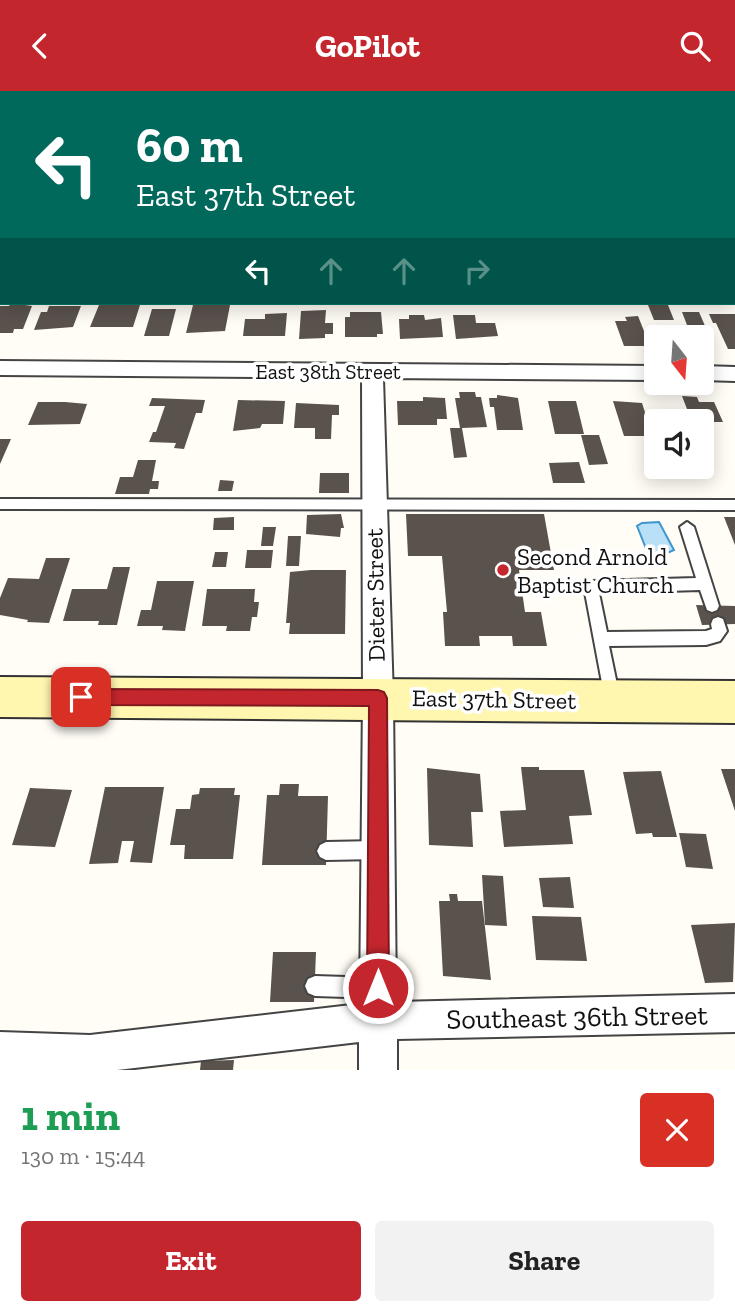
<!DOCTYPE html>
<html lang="en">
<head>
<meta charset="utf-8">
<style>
	:root { --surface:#fff; --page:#f2f2f2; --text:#222; --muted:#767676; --accent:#c4262e }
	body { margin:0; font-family:"Zilla Slab",serif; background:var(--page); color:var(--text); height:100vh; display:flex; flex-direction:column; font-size:26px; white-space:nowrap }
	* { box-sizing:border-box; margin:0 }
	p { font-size:23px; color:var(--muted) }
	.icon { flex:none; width:38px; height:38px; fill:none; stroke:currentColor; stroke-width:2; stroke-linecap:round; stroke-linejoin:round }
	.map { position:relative; height:979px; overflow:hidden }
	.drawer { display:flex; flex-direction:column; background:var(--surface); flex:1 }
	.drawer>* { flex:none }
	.guide { position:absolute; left:0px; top:0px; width:735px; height:214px; box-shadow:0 4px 18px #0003; background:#00695c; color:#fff; overflow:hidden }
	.needle { width:46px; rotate:163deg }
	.controls { position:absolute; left:644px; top:234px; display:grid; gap:14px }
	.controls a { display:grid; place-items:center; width:70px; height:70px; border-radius:7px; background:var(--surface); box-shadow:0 4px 18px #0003; font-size:35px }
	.pin { position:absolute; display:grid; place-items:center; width:60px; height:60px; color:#fff; margin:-30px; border-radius:14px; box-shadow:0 4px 10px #0006 }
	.me { position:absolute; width:77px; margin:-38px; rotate:0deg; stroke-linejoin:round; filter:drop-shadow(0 0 5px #0008) }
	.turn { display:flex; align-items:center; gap:24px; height:147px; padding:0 21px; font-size:32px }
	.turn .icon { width:91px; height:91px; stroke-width:2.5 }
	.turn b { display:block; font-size:49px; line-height:60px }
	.lanes { display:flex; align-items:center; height:66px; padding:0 21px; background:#0003; justify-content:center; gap:35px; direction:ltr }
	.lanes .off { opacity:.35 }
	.round { display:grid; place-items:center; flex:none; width:74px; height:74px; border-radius:7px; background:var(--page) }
	.overview { display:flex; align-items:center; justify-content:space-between; height:119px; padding:0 21px }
	h1 { font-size:42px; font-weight:700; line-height:52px; color:#1e9e55 }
	.cta { display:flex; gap:14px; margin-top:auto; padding:14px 21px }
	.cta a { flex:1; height:80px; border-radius:7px; background:var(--accent); color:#fff; font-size:28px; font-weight:700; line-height:80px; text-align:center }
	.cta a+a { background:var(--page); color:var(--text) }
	header { display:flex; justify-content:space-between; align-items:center; height:91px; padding:0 21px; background:var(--accent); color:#fff; font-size:32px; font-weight:700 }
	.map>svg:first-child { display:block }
	.water { fill:#b9e0f7; stroke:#3f96cf; stroke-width:2 }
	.building { fill:#5a524d }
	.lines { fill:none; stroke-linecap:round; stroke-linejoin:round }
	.service-casing { stroke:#444; stroke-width:4 }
	.minor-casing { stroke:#444; stroke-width:4 }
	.secondary-casing { stroke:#333; stroke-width:4 }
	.service { fill:#fff; fill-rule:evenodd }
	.minor { fill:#fff; fill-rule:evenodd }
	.secondary { fill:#fff6b0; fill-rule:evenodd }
	.route { fill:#c4262e; stroke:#7f191e; stroke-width:2 }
	.poi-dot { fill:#c4262e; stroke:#fff; stroke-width:2.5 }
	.labels { text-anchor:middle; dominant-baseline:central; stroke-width:7; stroke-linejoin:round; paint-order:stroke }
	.far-street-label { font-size:21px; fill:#111; stroke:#fff }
	.poi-label { font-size:24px; fill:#111; stroke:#fff; text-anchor:start }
	.street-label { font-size:24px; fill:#111; stroke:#fff }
	.near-street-label { font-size:28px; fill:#111; stroke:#fff }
</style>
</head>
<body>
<header><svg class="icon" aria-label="back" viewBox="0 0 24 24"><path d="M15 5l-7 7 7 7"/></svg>GoPilot<svg class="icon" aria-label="search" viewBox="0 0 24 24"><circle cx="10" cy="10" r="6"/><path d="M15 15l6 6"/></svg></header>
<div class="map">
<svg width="735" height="979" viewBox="0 0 735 979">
	<rect width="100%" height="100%" fill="#fffdf5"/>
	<path class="water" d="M659,431L674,459L656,467L649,465L637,435L642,432Z"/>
	<path class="building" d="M11,212L32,215L23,238H14L13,242H0V215H9Z
		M99,214H140L133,236H90Z
		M193,214H230L225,240L186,242Z
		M648,214H668L674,229H654Z
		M49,215H81L73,236L34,239L41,221H47Z
		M152,218H176L169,245H144Z
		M326,219L325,232H333V243H325V247L299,248L301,220Z
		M350,221H381L383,243H377V246H345V226H350Z
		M682,221H699L712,251H702V247H692Z
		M287,222L285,245H243L245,228H265V223Z
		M709,223H735V258H728L716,232H713Z
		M409,224H424L425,229L441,227L443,246L400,248L399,228H409Z
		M453,224H475L476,232H495L498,245L456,248Z
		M638,225L650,255H624L615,230H627L625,226Z
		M459,301H475L476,306H481L487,336L462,337L467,366L454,367L450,337H460L455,307H460Z
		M497,304L518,307L523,339H497L494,316H490L489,307H497Z
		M682,305L697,306L699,311H714L723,331H692Z
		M423,306L445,307L447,328H437V334H398L397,310H423Z
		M152,307L205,309L202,322H196L184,358L174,357L176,352L149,351L153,341H156L165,315H149Z
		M238,309L285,310L283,333H262L260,337L233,340Z
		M548,310H576L584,343H555Z
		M613,310L642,312L651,340H644L645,345H624Z
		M38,311H65L87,313L80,333L28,334Z
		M296,312L339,314V324H332L331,348H315V337H294Z
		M581,344H599L608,373L589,374Z
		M0,348H11L0,373Z
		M138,369H156L152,390H159L158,398H150L149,403H115L120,386H133Z
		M579,371L585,392H553L549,372Z
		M320,382H349V402H319Z
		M220,389L234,390L232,400H218Z
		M341,423L344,437H341L340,446L306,443L307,424Z
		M406,423H544L554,479H519L525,521H541L547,555H513L512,545H479L480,555H445L443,521H447L442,465H408Z
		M234,426V439H213L214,427Z
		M724,426H735V454Z
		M263,436H276L273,455H261Z
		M288,445H301L299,475H286Z
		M247,459H273L271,477H245Z
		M215,461H228L226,476H212Z
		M46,467H70L49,532L27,531L28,529L0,524V507L8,487L39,488Z
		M113,476H130L117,534H98L99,530H63L72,498H107Z
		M311,479H346L345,543H289L290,532H286L290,481Z
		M157,490H194L185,540L162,539L163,535H137L141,519H151Z
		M207,498H255L254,511H259L257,526H252L250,540H226L227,535H202Z
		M696,514L735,515V533L702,534Z
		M521,676H539V679H584L592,724L569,725L573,753L504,756L500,720L526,719Z
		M427,677L480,683L483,721H471L473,756L429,754Z
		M721,678H735V720Z
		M661,680L677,746H653L652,742L636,743L623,681Z
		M280,693H299L298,705H328L326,774H262L267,704H279Z
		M105,696H164L152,772L130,771L134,750H122L118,772L89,773Z
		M30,697L72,699L55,756L12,754Z
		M200,697H235L234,704H240L233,768H184L185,754H170L176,718H190L192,704L199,703Z
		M679,742L706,743L713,778L686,776Z
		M482,784L503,785L507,835L485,834Z
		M570,786L574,817L543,816L539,787Z
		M449,803H457L458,810H482L491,889L443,885L439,810H450Z
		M532,825L581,826L587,870L536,869Z
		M735,832L733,891L705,892L691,834Z
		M273,861H316L314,911H270Z
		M234,969L233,979H200L201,970Z"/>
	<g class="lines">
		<defs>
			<path id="service" d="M0,76H2V82H0Z
				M0,192H2V198H0Z
				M733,192H735V198H733Z
				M0,408L735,409V419L0,418Z
				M687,431L694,436L719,515L717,519L712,521L707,519L700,499L599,502L607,541L706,540L712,538L711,533L713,528L718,526L723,528L727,540L720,550L706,554L609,555L620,608L618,613L612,615L606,613L584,496L586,492L591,490L696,487L680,436Z
				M378,750L384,753L387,759L384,765L378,768L326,769L320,766L317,760L320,754L326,751Z
				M315,885L378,887L385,890L388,897L385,904L378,907L315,905L308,902L305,895L308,888Z"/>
			<path id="minor" d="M646,0H660L661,2H647Z
				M0,7H2V15H0Z
				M0,32H2V40H0Z
				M733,35H735V43H733Z
				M0,128H2V138H0Z
				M733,144H735V157H733Z
				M0,270L656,275V289L383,287L393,607L396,911L735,903V941L397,948V979H359V951L117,979H0V941L90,944L360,913L363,607L362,287L0,284Z
				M702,275L735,276V290L702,289Z"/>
			<path id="secondary" d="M15,0H35L14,2Z
				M0,30H2L0,46Z
				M0,586L735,590V632L0,626Z"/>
		</defs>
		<use href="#service" class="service-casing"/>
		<use href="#minor" class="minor-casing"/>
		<use href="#secondary" class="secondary-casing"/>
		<use href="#service" class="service"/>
		<use href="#minor" class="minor"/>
		<use href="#secondary" class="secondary"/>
	</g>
	<path class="route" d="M81,598L378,599L384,601L387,607L389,897L386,904L378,908L370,904L367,897L369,615L81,614L75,612L72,606L75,600Z"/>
	<circle class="poi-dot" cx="503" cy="479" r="7"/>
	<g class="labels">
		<g class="far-street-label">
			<text x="328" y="280">East 38th Street</text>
		</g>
		<g class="poi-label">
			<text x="517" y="465">Second Arnold<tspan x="517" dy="28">Baptist Church</tspan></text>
		</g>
		<g class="street-label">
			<text transform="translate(375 504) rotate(-91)">Dieter Street</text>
			<text transform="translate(494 608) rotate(1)">East 37th Street</text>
		</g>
		<g class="near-street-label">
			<text transform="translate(577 926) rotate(-1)">Southeast 36th Street</text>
		</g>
	</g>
</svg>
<div class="controls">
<a><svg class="needle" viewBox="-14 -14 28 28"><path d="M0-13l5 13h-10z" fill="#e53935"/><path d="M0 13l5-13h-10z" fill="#767676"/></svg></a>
<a><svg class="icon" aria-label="sound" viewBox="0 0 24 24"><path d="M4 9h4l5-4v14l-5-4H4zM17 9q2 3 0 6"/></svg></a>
</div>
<div class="pin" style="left:81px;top:606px;background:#d93025"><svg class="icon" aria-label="arrive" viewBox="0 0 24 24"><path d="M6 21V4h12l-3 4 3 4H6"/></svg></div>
<svg class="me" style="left:378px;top:897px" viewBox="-20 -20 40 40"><circle r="17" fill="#c4262e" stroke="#fff" stroke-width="3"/><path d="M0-11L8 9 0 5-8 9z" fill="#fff"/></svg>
<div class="guide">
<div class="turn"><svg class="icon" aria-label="left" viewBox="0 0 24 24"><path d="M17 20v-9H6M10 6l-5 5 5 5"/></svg><div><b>60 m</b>East 37th Street</div></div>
<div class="lanes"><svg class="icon" aria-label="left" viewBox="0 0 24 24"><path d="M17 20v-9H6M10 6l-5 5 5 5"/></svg><svg class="icon off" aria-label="ahead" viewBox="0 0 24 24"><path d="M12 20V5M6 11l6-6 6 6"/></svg><svg class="icon off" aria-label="ahead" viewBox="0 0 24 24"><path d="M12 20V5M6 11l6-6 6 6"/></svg><svg class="icon off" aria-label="right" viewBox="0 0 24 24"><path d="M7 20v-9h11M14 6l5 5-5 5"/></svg></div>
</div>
</div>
<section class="drawer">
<div class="overview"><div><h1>1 min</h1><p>130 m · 15:44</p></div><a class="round" style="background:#d93025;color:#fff"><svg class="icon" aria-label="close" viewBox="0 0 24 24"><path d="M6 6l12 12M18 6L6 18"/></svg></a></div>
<div class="cta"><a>Exit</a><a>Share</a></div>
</section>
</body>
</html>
